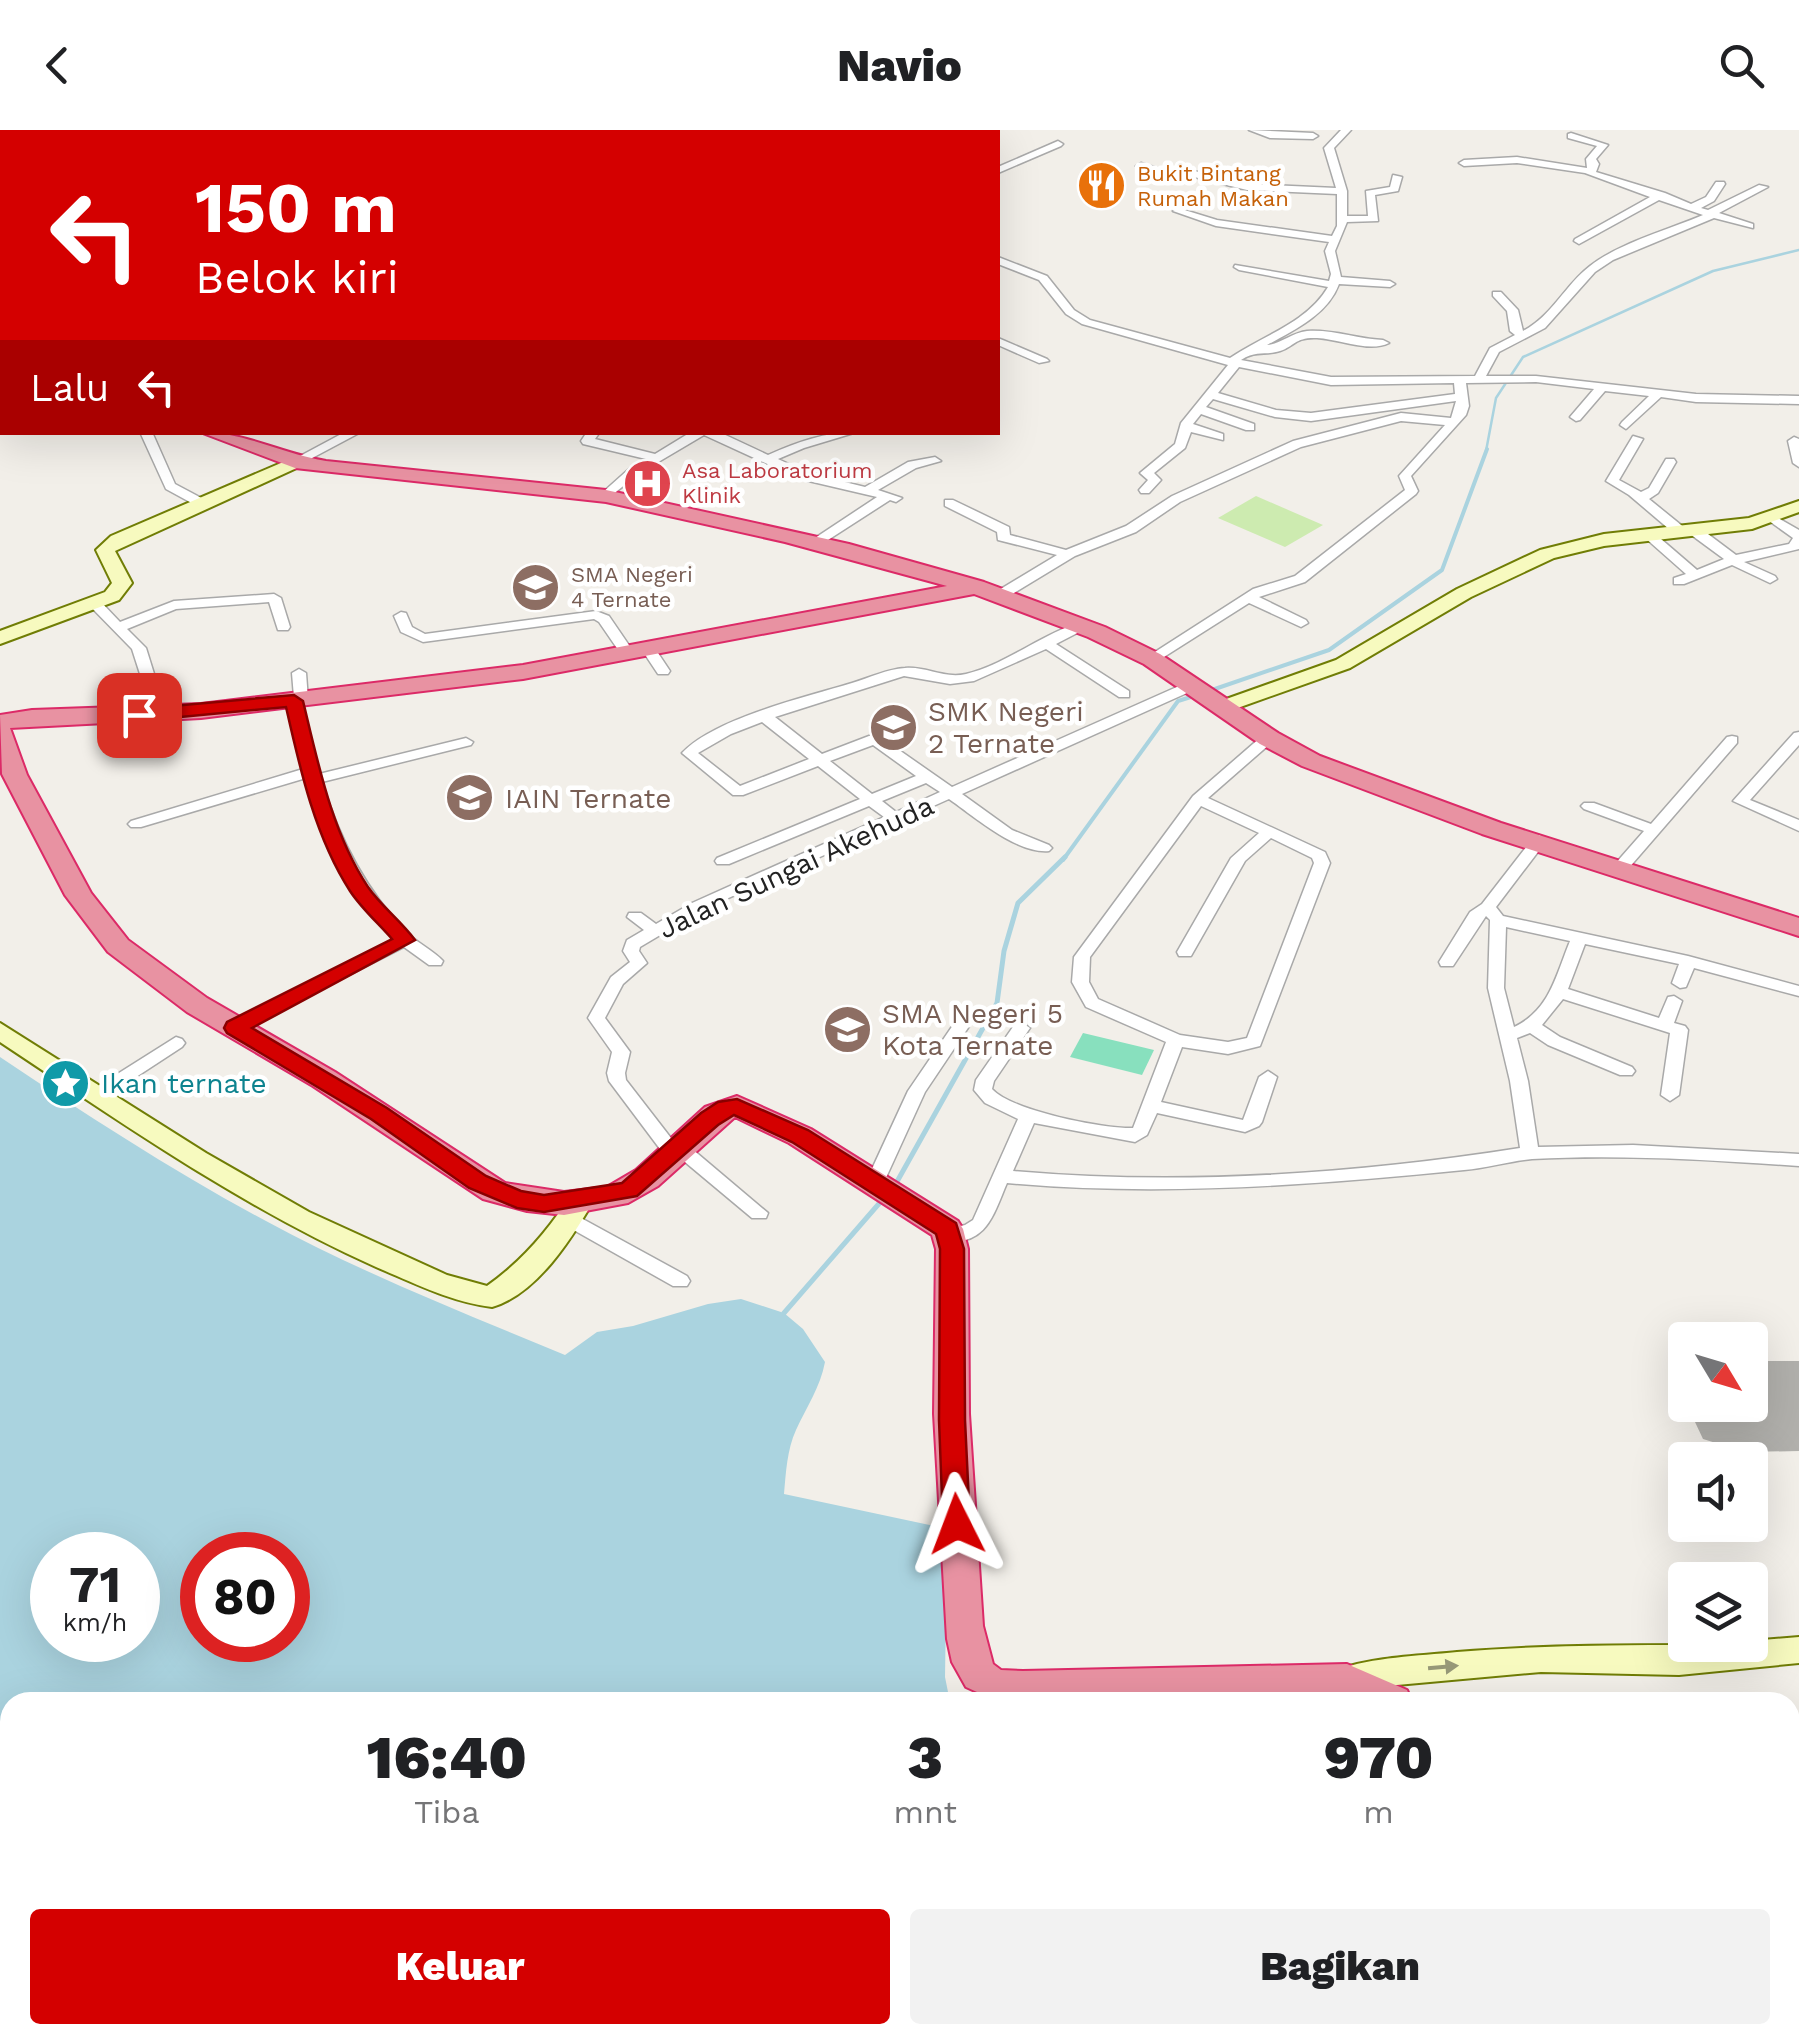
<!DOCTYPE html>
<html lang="id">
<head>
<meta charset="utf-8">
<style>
	:root { --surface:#fff; --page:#f2f2f2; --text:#202124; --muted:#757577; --accent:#d40000 }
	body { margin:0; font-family:"Work Sans",sans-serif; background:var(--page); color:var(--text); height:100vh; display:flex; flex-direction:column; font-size:38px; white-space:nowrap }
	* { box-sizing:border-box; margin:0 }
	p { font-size:32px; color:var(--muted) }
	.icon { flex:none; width:55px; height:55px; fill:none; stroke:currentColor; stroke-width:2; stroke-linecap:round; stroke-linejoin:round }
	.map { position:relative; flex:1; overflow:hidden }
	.sheet { position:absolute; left:0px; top:1562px; width:1800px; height:352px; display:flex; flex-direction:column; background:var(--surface); border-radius:30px 30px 0 0; box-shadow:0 10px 40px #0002 }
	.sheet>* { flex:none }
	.top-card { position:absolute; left:0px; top:0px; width:1000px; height:305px; box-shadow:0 10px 40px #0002; background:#d40000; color:#fff; overflow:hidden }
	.needle { width:65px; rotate:128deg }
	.tools { position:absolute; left:1668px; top:1192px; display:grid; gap:20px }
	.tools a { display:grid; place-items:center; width:100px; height:100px; border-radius:10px; background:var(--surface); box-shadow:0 10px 40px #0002; font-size:50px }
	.speed { position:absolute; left:30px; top:1402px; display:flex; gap:20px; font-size:50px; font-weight:700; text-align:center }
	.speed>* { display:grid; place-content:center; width:130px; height:130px; border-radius:50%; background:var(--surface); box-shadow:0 10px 40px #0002; line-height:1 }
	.speed small { font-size:25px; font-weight:400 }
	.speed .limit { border:15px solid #d22; background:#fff; color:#111 }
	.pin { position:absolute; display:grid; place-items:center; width:85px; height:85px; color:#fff; margin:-42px; border-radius:20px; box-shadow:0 5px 15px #0006 }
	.me { position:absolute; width:110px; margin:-55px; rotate:357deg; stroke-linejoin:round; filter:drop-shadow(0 0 8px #0008) }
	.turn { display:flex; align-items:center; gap:35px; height:210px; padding:0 30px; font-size:45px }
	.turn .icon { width:130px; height:130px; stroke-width:2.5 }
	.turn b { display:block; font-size:70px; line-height:85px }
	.then { display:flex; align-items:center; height:95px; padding:0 30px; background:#0003; gap:20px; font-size:38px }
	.eta { display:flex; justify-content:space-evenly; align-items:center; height:170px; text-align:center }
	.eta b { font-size:60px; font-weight:800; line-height:70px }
	.primary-button { display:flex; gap:20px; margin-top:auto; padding:20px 30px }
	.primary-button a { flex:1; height:115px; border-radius:10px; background:var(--accent); color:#fff; font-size:40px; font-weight:800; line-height:115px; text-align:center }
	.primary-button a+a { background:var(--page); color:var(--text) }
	header { display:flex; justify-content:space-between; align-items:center; height:130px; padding:0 30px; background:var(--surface); font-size:45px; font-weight:800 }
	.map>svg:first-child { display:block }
	.grass { fill:#cdebb0 }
	.pitch { fill:#88e0be }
	.water { fill:#aad3df; fill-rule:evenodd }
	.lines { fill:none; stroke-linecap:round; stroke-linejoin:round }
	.stream-far2 { stroke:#aad3df; stroke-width:2.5 }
	.stream-far1 { stroke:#aad3df; stroke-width:4 }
	.stream { stroke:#aad3df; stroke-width:5 }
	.runway { fill:#b1b0ac; fill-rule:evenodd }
	.street-casing { stroke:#a9a9a9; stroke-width:3 }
	.secondary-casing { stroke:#707d05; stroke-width:4 }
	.highway-casing { stroke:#dc2a67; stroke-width:4 }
	.street { fill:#fff; fill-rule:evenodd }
	.secondary { fill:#f7fabf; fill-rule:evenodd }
	.highway { fill:#e892a2; fill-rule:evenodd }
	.oneway { fill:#979978 }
	.route { fill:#d40000; stroke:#8a0000; stroke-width:2.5 }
	.labels { text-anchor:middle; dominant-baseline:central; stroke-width:9; stroke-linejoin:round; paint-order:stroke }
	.far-food-label { font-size:22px; fill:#c56008; stroke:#fff; text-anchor:start }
	.far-health-label { font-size:22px; fill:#be3a42; stroke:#fff; text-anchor:start }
	.far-education-label { font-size:22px; fill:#785e54; stroke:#fff; text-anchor:start }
	.education-label { font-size:28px; fill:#785e54; stroke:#fff; text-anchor:start }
	.street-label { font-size:28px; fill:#222; stroke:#fff }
	.culture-label { font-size:28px; fill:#0d838f; stroke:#fff; text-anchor:start }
</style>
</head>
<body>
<header><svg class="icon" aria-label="back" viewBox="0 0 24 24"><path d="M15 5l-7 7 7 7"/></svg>Navio<svg class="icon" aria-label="search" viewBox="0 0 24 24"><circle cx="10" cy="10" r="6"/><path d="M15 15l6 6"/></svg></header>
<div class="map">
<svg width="1799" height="1913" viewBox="0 0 1799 1913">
	<rect width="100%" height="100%" fill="#f2efe9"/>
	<path class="grass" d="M1256,366L1323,395L1285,417L1218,388Z"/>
	<path class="pitch" d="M1083,903L1154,920L1142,945L1070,927Z"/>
	<path class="water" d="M0,927C87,985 174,1042 266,1091C362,1143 464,1183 565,1225L597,1202L633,1196L708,1174L741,1169L784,1183L803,1199L825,1232C820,1258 807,1276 796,1300C787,1320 786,1342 784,1364L939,1397L946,1482L945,1547L950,1572H10V1905H1790V1718L1799,1721V1913H0ZM52,1425H138V1510H52ZM202,1425H288V1510H202Z"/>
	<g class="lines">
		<path class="stream-far2" d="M1486,321L1496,268L1523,227L1713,141L1799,120"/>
		<path class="stream-far1" d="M1209,561L1329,520L1442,440L1487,319
			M1063,730L1178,571L1194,566"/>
		<path class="stream" d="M894,1057L997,873L1004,821L1018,773L1065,727
			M784,1183L883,1069"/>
		<path class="runway" d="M1750,1231H1799V1321L1745,1322L1703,1309L1687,1275H1750Z"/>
		<defs>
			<path id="street" d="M848,0H862L864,2H851Z
				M1249,0L1313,3L1318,6L1313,9L1270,8Z
				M1341,0H1351L1334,18L1347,61V86H1368L1366,61L1390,57L1393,45L1402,47L1398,61L1375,65L1378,91L1347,92L1335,121L1341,147L1390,151L1395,154L1390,157L1339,154C1328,184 1295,200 1267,215C1281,214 1291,203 1307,201C1332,199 1358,209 1383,210L1389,213C1369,223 1339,209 1317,208C1295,207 1295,216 1280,221C1264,226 1257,220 1241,230L1331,247L1475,246L1490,218L1515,205L1510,201L1507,181L1493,166V162H1501L1518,180L1523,201C1552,186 1565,155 1590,136C1619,113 1668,100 1703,85L1659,70L1579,114L1574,111L1575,109L1650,67L1585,43L1517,33L1464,36L1459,33L1464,30L1517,27L1587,38L1586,29L1597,16L1568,8V4L1571,3L1608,15L1596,29L1599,34L1596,42L1665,63L1691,74L1706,67L1716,52H1724L1725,54L1714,71L1701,78L1708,80L1759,55L1768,57L1719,83L1753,94V98L1714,88L1613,130L1595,142L1545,198L1499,222L1486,246H1536L1696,264L1799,266V274L1696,272L1661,267L1626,299L1620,295L1622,292L1649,266L1605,261L1580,290L1576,291L1570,287L1594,259L1536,252L1466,253L1469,276L1466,285L1411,346L1418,361L1416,364L1305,452L1259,467L1306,490L1308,493L1301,497L1249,473L1156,532H1146L1144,529L1253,459L1295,446L1405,360L1399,346L1445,295L1401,291L1301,317L1180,372L1136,402L1075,426L1004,469H994V463L1057,425L998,410L997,402L945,376V370H953L1009,397L1010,405L1066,420L1126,396L1172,366L1293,311L1401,283L1451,288L1456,271L1311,291L1275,287L1213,269L1206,277L1254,294V300H1246L1201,284L1193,294L1223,304V310L1191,302L1185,318L1154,343L1161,350L1149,363H1141L1139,360L1148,350L1140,343L1175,314L1181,293L1228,235L1082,194L1066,184L1039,150L998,134V127L1047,146L1074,180L1090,190L1230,228C1262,206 1307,193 1328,157L1239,140L1234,137L1235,135L1329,151L1331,144L1325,121L1329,112L1216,96L1173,81L1178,78L1217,90L1332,106L1337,96V64L1247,60L1182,44L1159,45L1136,36L1141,33L1160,39L1182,38L1247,54L1336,58L1324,18ZM1239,237L1331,255L1454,253L1455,264L1311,283L1276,280L1218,263Z
				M1058,11L1063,14L1061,16L998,43V37Z
				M0,41L2,42V48L0,47Z
				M998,208L1047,229L1049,231L1039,233L998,215Z
				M140,302H152L175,354L207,371V377H199L166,359Z
				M345,302H361L299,335L289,332Z
				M587,302H600L595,309L655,324L691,302H719L768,325C797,312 825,302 857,302L804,318L778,329L808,343L865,357L908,332L935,327L941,331L916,338L878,360L902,368L896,372L890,370L814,419L809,418V412L877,367L800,349L704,305L638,344L606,370L600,366L602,363L630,338L646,329L583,314L581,311Z
				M1633,306L1643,309L1619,350L1641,362L1649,358L1666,329H1674L1676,332L1658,363L1649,369L1686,399V405H1676L1629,365L1606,351Z
				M1794,307L1799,309V337L1793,333L1788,311Z
				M1771,384L1799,400V419L1744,432L1775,446L1777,449L1770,453L1732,435L1684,454H1674V448L1686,444L1643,406L1649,402L1654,403L1697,440L1724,429L1690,404V398H1700L1736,425L1789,414L1793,408L1765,388Z
				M274,464L281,468L290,497L288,500H278L269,472L176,479L127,499L146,518L155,547L148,551L141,547L132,519L88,474L95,470L100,471L120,492L174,471Z
				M596,481L609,486L635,524L633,527H623L599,492L594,489L423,512L401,502L394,486L401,482L406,483L412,497L425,504Z
				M1078,493L1085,497L1083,500L1056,514L1129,561V567H1119L1046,519L974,551L950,554L904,546L775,587L822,624L869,606H879L952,657L1188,552H1198V558L962,664L1012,700L1049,715L1052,718L1049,721C1017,724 975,687 949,669L704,779L640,817L639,821L647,833L623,854L605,888L630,922L625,943L626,950L674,1012L685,1013L768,1083L766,1088H752L679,1027L672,1029L666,1027L609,951L607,943L612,922L588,888L611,847L630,832L623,821L627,810L644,800L627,787L629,783H641L656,794L692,773L884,687L869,676L729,734H717L715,731L717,728L860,669L818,636L743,665H733L682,623C715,588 806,567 852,553C869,548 887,539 905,538C926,536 944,549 966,544C1006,534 1039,506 1078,493ZM762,592L809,629L740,656L698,623L731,604ZM873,615L916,646L872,664L830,631ZM926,653L940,662L896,682L882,671Z
				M649,516L654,517L670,541L668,544H658L642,520Z
				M299,539L306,543L308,570L302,574L319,644L466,608L473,612L471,615L322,652C339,709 365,759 406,802C417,813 433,820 443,831L441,835H429L404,817L235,903L226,897L229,893L395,809C351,762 324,709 306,648L141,697H131L128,694L131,691L303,639L287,571L294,567L292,543Z
				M1799,602V615L1750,670L1799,690V701L1733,671L1794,603Z
				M1266,606L1271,607V613L1208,668L1325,722L1330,733L1260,916L1228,924L1182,917L1161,972L1243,990L1259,947L1268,941L1277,947L1262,992L1259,996L1245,1002L1157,983L1147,1005L1135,1012L1034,993L1013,1041C1181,1056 1354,1044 1520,1018L1510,951L1488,858L1490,790L1486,786L1453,836H1441L1439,832L1470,782L1482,774L1534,707L1539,705L1547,710L1496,777L1503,786L1688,826L1799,856V866L1694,838L1686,857L1680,858L1672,853L1679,834L1585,814L1568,859L1659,888L1668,867L1674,866L1682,871L1674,893L1685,896L1688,900L1679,965L1670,971L1661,965L1670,903L1563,869L1542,895L1560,907L1632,937L1635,941L1632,945H1620L1548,915L1530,903L1517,908L1528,951L1538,1017L1633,1015L1799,1024V1036C1710,1030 1621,1024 1532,1029C1509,1031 1487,1038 1464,1040C1313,1055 1160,1067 1007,1053C994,1083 986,1118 944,1110L942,1105L944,1100L965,1095L973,1090L1018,989L985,973L974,960L976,950L1015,894L1021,892L1030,898L994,951L992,959C1012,981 1104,999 1133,998L1166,912L1086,877L1072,852L1074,827L1193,666L1261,607ZM1201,676L1259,703L1231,728L1177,822L1179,826H1191L1245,731L1271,708L1312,728L1314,733L1247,908L1228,912L1180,905L1098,869L1089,852L1090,827ZM1506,797L1570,811C1556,845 1550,880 1514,897L1504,858Z
				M1732,606L1737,607V613L1627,740H1615L1613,737L1615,734L1644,701L1584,679L1581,676L1584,673H1594L1651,694L1727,607Z
				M970,878L978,883L925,962L884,1052L875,1058L869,1057L866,1052L908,961L964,879Z
				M176,907L182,909L185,913L182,917L104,968H92L89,964L92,960Z
				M570,1082L687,1146L690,1151L687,1156H673L563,1094L561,1089L563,1084Z"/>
			<path id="secondary" d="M295,327L301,328V336L115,421L132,453L119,470L0,514V501L105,462L112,453L96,420L111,406Z
				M1799,371V382L1752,399L1604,416L1554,428L1471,467L1350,538L1229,581H1215L1212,577L1215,573L1336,530L1457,459L1540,420L1604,404L1749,388Z
				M0,893L206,1023L309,1082L447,1145L487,1156C522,1131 549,1100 572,1063H590L594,1070C572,1108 537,1164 492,1177C451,1172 414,1153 376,1137C242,1077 122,993 0,912Z
				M1799,1507V1533L1679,1545L1541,1542L1397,1555L1347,1564L1336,1560L1331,1550L1336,1540C1374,1527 1417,1526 1457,1522C1555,1514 1653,1515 1750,1515V1511Z"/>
			<path id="highway" d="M0,219L2,220V232L0,231Z
				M200,302C245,302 282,324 326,331L606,360L849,414L984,452L1105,497L1160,524L1278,603L1320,626L1501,693L1799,788V806L1482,704L1302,636L1260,614L1144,534L1088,507L974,464L523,549L201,588L10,598L27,645L91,763L128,810L207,868L335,942L505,1053L564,1062L607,1057L636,1040L705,977L737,966L811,999L958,1091L963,1099L968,1119L969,1284L983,1496L993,1534L1001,1540L1023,1541L1347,1534L1407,1560L1412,1572H1356L1344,1567L999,1572L966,1557L952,1532L947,1509L934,1284L936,1119L932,1105L789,1013L735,987L658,1056L628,1073L564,1085L527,1081L483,1069L313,956L187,882L108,822L65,765L2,644L0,585L32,580L201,574L523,535L947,456L785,412L606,372L295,338Z
				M1790,1671L1799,1674V1710L1790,1707Z"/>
		</defs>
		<use href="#street" class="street-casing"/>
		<use href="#secondary" class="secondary-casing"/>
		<use href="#highway" class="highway-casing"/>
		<use href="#street" class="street"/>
		<use href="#secondary" class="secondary"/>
		<use href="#highway" class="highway"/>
	</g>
	<defs><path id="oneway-solid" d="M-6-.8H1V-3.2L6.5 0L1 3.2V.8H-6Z" transform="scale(2.5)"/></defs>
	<use class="oneway" href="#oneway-solid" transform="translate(1443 1537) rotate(-5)"/>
	<path class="route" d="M294,565L303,571C318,633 332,703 368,757C381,776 401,791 415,810L252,898L387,978L486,1046L521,1061L544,1065L622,1053L701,983L718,972L737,969L808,1000L956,1093L964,1119L965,1290L970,1394L966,1401L957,1405L947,1401L943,1394L939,1290L940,1119L936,1104L792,1012L734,985L718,995L637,1066L544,1082L517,1078L469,1058L371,989L227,903L224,898L227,892L392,809C378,793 361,778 350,761C315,707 300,639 286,577L139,591L130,585L139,579Z"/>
	<defs>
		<symbol id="restaurant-disc" viewBox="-11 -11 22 22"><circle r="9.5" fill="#e8710a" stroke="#fff"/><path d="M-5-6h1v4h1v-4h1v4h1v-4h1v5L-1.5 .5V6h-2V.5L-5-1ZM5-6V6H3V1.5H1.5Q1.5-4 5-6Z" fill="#fff"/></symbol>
		<symbol id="hospital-disc" viewBox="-11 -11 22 22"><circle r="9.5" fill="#e0444e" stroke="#fff"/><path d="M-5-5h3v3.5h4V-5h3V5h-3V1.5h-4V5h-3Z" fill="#fff"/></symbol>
		<symbol id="school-disc" viewBox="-11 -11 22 22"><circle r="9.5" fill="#8d6e63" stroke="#fff"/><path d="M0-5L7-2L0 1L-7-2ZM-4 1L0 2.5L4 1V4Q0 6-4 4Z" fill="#fff"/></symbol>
		<symbol id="university-disc" viewBox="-11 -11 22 22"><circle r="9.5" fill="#8d6e63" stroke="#fff"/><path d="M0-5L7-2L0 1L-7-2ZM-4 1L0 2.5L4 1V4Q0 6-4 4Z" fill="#fff"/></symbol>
		<symbol id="sight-disc" viewBox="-11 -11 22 22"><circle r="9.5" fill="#0f9aa8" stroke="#fff"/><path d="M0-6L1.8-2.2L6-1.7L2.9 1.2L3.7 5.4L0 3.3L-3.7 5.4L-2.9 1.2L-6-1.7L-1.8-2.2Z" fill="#fff"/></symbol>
	</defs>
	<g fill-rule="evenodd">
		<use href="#restaurant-disc" x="1074" y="28" width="55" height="55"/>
		<use href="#hospital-disc" x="620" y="326" width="55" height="55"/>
		<use href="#school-disc" x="508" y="430" width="55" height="55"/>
		<use href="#school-disc" x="866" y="570" width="55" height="55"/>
		<use href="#university-disc" x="442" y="640" width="55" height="55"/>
		<use href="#school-disc" x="820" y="872" width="55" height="55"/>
		<use href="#sight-disc" x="38" y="926" width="55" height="55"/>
	</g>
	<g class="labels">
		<g class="far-food-label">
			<text x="1137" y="43">Bukit Bintang<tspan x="1137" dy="25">Rumah Makan</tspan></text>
		</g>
		<g class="far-health-label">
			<text x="682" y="340">Asa Laboratorium<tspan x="682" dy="25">Klinik</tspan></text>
		</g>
		<g class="far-education-label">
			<text x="571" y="444">SMA Negeri<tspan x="571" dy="25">4 Ternate</tspan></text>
		</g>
		<g class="education-label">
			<text x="928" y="581">SMK Negeri<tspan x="928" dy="32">2 Ternate</tspan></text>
			<text x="505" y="668">IAIN Ternate</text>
			<text x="882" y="883">SMA Negeri 5<tspan x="882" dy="32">Kota Ternate</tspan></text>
		</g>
		<g class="street-label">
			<text transform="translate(796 737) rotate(-25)">Jalan Sungai Akehuda</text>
		</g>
		<g class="culture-label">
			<text x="101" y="953">Ikan ternate</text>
		</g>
	</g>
</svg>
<div class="tools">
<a><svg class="needle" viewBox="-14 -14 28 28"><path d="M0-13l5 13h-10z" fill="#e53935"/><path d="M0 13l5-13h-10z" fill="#757577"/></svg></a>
<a><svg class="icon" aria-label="sound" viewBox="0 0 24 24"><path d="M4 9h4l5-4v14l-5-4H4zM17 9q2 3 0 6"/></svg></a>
<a><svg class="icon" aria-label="layers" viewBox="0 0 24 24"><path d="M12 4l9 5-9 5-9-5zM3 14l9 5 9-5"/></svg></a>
</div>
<div class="speed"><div>71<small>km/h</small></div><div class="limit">80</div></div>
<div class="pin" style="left:139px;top:585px;background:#d93025"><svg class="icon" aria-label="arrive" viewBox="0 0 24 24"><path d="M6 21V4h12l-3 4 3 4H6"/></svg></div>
<svg class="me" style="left:957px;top:1394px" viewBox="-20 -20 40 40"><path d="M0-17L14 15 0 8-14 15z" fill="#d40000" stroke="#fff" stroke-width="4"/></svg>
<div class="top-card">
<div class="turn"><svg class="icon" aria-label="left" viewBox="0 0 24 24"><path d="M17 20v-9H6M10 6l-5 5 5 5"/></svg><div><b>150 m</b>Belok kiri</div></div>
<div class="then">Lalu<svg class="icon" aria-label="left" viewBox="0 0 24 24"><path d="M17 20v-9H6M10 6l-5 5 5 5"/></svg></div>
</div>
<section class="sheet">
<div class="eta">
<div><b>16:40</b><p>Tiba</p></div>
<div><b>3</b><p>mnt</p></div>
<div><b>970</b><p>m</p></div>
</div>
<div class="primary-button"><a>Keluar</a><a>Bagikan</a></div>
</section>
</div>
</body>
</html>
